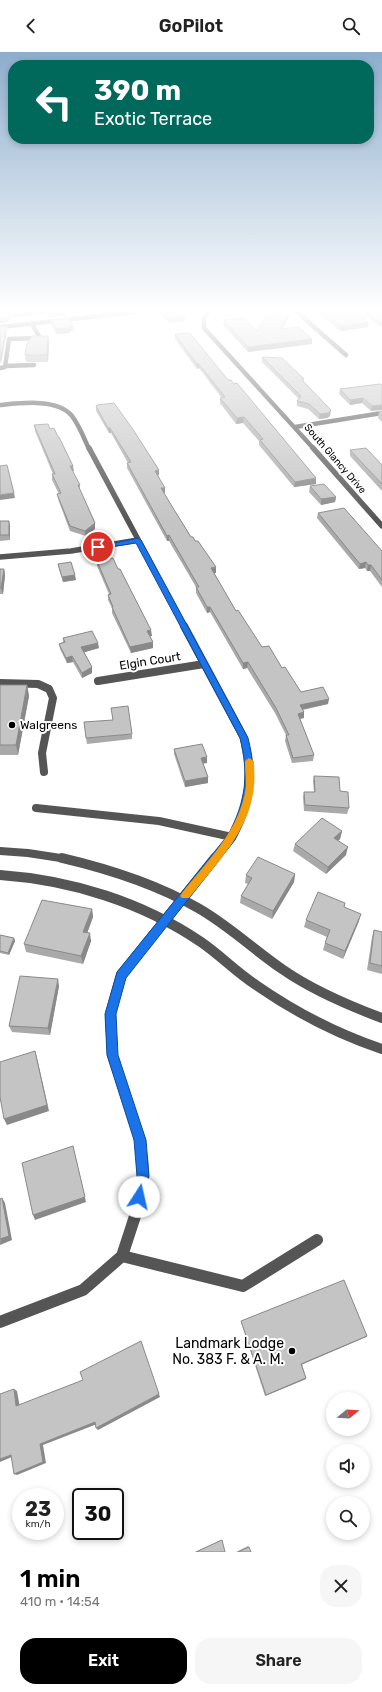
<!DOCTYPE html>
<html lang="en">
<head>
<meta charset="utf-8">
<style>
	:root { --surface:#fff; --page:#f6f6f6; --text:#222; --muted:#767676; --accent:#000 }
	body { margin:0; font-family:Rubik,sans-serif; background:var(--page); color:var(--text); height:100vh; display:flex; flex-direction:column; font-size:15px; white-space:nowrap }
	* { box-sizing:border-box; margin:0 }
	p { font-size:13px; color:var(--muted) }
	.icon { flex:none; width:22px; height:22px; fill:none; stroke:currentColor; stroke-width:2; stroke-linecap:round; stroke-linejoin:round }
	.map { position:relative; height:1500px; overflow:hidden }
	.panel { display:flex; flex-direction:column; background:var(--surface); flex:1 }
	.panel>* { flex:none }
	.banner { position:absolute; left:8px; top:8px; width:366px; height:84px; border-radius:16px; box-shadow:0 2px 6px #0003; background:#00695c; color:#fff; overflow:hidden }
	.needle { width:26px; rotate:72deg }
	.tools { position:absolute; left:326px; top:1340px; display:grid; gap:8px }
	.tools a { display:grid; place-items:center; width:44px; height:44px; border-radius:50%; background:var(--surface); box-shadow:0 2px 6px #0003; font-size:20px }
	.speed { position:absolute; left:12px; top:1436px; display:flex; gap:8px; font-size:20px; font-weight:700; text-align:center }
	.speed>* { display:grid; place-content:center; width:52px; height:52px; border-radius:50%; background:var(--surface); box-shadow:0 2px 6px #0003; line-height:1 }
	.speed small { font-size:10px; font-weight:400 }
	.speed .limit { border:2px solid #111; border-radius:6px; background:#fff; color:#111 }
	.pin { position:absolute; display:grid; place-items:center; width:34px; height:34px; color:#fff; margin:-17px; border:2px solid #fff; border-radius:50%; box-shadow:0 1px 4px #0007 }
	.me { position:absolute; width:44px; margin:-22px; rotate:10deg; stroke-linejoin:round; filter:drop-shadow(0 0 3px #0008) }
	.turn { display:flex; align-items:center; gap:14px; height:84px; padding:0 20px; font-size:18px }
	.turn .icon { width:52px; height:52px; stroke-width:2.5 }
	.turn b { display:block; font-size:28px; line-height:34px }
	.round { display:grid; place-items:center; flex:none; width:42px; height:42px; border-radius:16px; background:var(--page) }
	.summary { display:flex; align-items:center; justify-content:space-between; height:68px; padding:0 20px }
	h1 { font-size:24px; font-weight:600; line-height:30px; color:var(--accent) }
	.button { display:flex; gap:8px; margin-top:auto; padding:8px 20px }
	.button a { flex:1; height:46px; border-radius:16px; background:var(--accent); color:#fff; font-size:16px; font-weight:600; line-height:46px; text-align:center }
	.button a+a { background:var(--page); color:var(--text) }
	header { display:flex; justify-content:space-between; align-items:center; height:52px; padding:0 20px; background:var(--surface); font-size:18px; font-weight:600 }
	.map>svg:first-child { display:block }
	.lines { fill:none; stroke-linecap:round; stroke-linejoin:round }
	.service-far2 { stroke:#555; stroke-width:4.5 }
	.service-far1 { stroke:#555; stroke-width:8 }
	.service { stroke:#555; stroke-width:12 }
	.minor-far4 { stroke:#555; stroke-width:4.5 }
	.minor-far3 { stroke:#555; stroke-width:5.5 }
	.minor-far2 { stroke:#555; stroke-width:8 }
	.minor-far1 { stroke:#555; stroke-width:10 }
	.minor { stroke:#555; stroke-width:12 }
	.tertiary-far1 { stroke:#555; stroke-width:8 }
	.tertiary { stroke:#555; stroke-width:10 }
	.wall { fill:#a9a9a9 }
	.shaded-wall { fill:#898989 }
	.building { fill:#c4c4c4; stroke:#898989 }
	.route { fill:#1a73e8; stroke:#114b97 }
	.slow { fill:#f59e0b }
	.poi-dot { fill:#000; stroke:#fff; stroke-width:1.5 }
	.labels { text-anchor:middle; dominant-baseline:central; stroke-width:4; stroke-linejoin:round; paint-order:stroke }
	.far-street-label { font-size:10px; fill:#000; stroke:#fff }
	.street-label { font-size:12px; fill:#000; stroke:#fff }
	.poi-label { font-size:12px; fill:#000; stroke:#fff; text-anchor:start }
	.near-poi-label { font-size:14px; fill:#000; stroke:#fff; text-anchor:end }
</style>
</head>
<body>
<header><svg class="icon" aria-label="back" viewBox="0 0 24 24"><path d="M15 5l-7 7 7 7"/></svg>GoPilot<svg class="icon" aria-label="search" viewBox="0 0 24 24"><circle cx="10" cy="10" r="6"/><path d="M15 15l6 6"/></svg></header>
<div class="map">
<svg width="382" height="1500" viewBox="0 0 382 1500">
	<rect width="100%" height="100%" fill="#fff"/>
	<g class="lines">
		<path class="service-far2" d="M5,314L34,313
			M0,316L5,315L9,287L40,286L32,272"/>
		<path class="service-far1" d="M0,631L38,632L49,637L53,646L42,701L44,720
			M36,756L159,769L232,785"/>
		<path class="service" d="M122,1204L243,1234L317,1188"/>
		<path class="minor-far4" d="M208,260L204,266V276L314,397
			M297,260L346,303
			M0,275L136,260
			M0,353C20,351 58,346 72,364C79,373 84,386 89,397
			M295,375L382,361"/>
		<path class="minor-far3" d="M89,396L185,575
			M313,396L382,474
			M0,505L71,499L138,488"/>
		<path class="minor-far2" d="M184,574L244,686L249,713L248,737L243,760L232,785L214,807
			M98,629L204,612"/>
		<path class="minor-far1" d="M142,1108L140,1088L112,1003L110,962L121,923L215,806"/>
		<path class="minor" d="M0,1270L83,1238L122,1204L138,1155L143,1123L142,1107"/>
		<path class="tertiary-far1" d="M0,799L28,801L67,807"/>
		<path class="tertiary" d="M62,806C109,817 156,832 198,856C228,873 253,897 282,917C312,938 347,953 382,966
			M0,823C71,828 142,850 201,890C220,903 236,920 256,933C295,960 337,982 382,997"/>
	</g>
	<path class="wall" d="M159,260H181L185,269L169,271Z
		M321,260H360L368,270V275L340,279L322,263Z
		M361,260H382V276Z
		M289,265L282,277L312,292L248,300L223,273L224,268L257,279Z
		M51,268L74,279H70V281L56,282L52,273Z
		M175,282L228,328L316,432L294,435L259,393V389L243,371L236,372L220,351V346H222L199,316L197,317L175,287Z
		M48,284L49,291L48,310H26L25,303Z
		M262,305L304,327L303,329L330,364L327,366L319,367L308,357L297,354V349L299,347L262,310Z
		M380,332L371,359L362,351L350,353L339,342L340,337Z
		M96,354L159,418V423H158L165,441H164L173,456L191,485L195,489L216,521H214L236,559L262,595L282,616L301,640L328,652L303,658L304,666L300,667L314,703L313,709L292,711L285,689L286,683L275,661L247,616L243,617L210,560L207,561L196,541V535L169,489H167L127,416V411H128L111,381H109L96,359Z
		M382,359V370L378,366L379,360Z
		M34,373L50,377L74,419H72L80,433V438L95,471V477L86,484L70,479L58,447L57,442H59L52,428V422H53L35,379Z
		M350,398L382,413V439L350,404Z
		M310,434L336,445L335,450L321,453L309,440Z
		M318,461L382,499V535L370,519H367L365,516L359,517L317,466Z
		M0,469L10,474V488L0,489Z
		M97,509L118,517L152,584H150L153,596L131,601L112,561V556L108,548V543L109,542L97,514Z
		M58,512L76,528L63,530L59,517Z
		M0,517H4L5,523L3,542H0Z
		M63,586L99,596L84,600L92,615V621L82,626L73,610L67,611L60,597L59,592L63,590Z
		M0,633H27L29,644L18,703H0Z
		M132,682V687L87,692L86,686Z
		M174,697L207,711H203L208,725V731L185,735L174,702Z
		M314,724L340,739L349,756L347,762L304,759L303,745L304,740H314L313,729Z
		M342,779L340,787L338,789L346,803L326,822L293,799L295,792Z
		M295,822L294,830L272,867L240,851L241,844L248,832L245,831L246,823Z
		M344,855L359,869L343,907L323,898L325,891L327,885L304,875L306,868Z
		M92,857L93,865L87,881L91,889L83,912L26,900L24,892Z
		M374,878L382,880V922L367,918L372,885Z
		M0,883L14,886L15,889L9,903L0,901Z
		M59,934L50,983L12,980L9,974Z
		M241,1269L367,1284L366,1285L302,1312L306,1326V1327L265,1344L241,1270Z
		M221,1488L225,1500H195Z
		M248,1494L249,1495L251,1500H236Z"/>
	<path class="shaded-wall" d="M33,260H46V262L10,266L9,270L0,271V267L9,263Z
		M65,260V264L48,266V262Z
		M289,260V265L279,282L280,277Z
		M185,264V269L169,271V266Z
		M368,270V275L340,279L341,274Z
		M7,274V278L1,312L0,308Z
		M73,274L74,279H70V281L56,282V277Z
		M48,284L49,291L48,310L47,303Z
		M312,287V292L248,300V295Z
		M197,312H199V316L197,317Z
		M363,346L362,351L350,353V348Z
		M382,353V358L371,359L372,354Z
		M331,358L330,364L327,366L319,367L320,362Z
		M244,365L243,371L236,372L237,366Z
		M108,376H110L111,381H109Z
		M70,414H73L74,419H70Z
		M159,418V423L155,424V419Z
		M316,426V432L294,435L295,430Z
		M161,436H165V441L161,442Z
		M14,441L15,446L0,448V443Z
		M336,445L335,450L321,453V447Z
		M9,469L10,474V488L9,483Z
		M95,471V477L86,484L85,479Z
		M169,483V489H167V484Z
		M366,510L365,516L359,517L360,512Z
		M368,513H371L370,519H367Z
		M216,515V521L211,522V516Z
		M4,517L5,523L3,542L1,536Z
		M75,523L76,528L63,530L62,525Z
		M207,555H210V560L207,561Z
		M151,578L152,584L147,585V579Z
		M153,590V596L131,601L130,595Z
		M98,591L99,596L82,601L81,595Z
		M72,604L73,610L67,611L66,606Z
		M248,610L247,616L243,617V611Z
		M92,615V621L82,626V621Z
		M27,633L29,644L18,703L16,693Z
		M329,647L328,652L299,658L300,653Z
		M304,660V666L297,667L298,662Z
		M207,705V711L201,712V706Z
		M208,725V731L185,735V729Z
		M342,779L340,787L332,794L334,786Z
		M348,795L346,803L326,822L328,815Z
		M295,822L294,830L272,867L273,859Z
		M92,857L93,865L85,887L83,880Z
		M361,862L359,869L343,907L345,899Z
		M90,881L91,889L83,912L81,904Z
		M14,886L15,889L9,903L8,901Z
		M58,927L59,934L50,983L48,976Z
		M35,999L37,1006L49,1059L7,1073L4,1067Z
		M73,1094L86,1150L35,1168L33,1163Z
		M2,1146L5,1151L12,1188L0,1193Z
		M367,1284L366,1285L301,1313V1312Z
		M306,1326V1327L265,1344L266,1343Z
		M14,1337L17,1339L20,1356L16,1354Z
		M159,1342L160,1345L98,1378L96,1376Z
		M95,1370L97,1372L43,1393L46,1411L17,1423L14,1422L40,1392Z
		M11,1403L14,1404L0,1410V1407Z"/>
	<path class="building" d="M0,260H33L9,263L8,267H0Z
		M46,260H65L48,262Z
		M163,260H181L185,264L169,266Z
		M289,260L280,277L299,275L312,287L248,295L224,268L244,266L257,279L266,263Z
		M323,260H360L368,270L341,274Z
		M368,260H382V271Z
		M69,266L73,274L69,275L70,276L56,277L51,268Z
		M7,274L0,308V275Z
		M190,281L228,328H231L234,332L237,331L316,426L295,430L260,388L263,387L244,365L237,366L220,346L225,345L199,312H197L175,282Z
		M32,284H48L47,303H25L27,291Z
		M262,305L282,306L304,327L302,328L331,358L328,361L320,362L309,352L297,349L301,344Z
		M380,332L382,333V353L372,354L363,346L350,348L340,337Z
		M114,351L132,376L159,418L155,419L165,436H161L173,456L191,485H193L195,489H198L216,515L211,516L236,559L238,558L262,595L269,594L282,616L285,615L301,640L323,635L329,647L300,653L304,660L298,662L314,703L293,706L286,683H289L276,656L248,610L243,611L210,555H207L196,535H199L169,483L167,484L127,411L131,410L110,376H108L96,354L97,353Z
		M382,359V364L379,360Z
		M48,372L50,377L54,376L58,385H59L73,414H70L80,433H78L95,471L85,479L70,474L57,442L61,441L52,422H55L34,373Z
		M366,396L382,413V432L350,398Z
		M7,413L14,441L0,443V414Z
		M324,432L336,445L321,447L310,434Z
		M344,456L382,499V528L371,513H368L366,510L360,512L318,461Z
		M0,469H9V483H0Z
		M113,506L118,517H120L151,578L147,579L153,590L130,595L112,555H113L108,543L111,542L97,509Z
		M71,510L75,523L62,525L58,512Z
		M0,517H4L1,536H0Z
		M92,579L98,591L81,595L92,615L82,621L72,604L66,606L59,592L65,590L63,586Z
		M0,633H27L16,693H0Z
		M128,654L132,682L86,686L84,670L113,668L111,656Z
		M202,692L207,705L201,706L208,725L185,729L174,697Z
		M314,724L339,725L340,739L348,740L349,756L305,753L304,740H315Z
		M322,766L342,779L334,786L348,795L328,815L295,792Z
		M258,805L295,822L273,859L241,844L252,826L246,823Z
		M318,840L345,851L344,855L361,862L345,899L325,891L330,878L306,868Z
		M42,848L92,857L83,880L90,881L81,904L24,892Z
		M374,878L382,880V914L370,911Z
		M0,883L14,886L8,901L0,899Z
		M20,924L58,927L48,976L9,974Z
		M35,999L47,1053L4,1067L0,1045V1010Z
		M73,1094L85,1145L33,1163L22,1111Z
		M2,1146L9,1184L0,1187V1147Z
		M344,1228L367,1284L301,1312L306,1326L266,1343L241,1269Z
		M141,1289L159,1342L96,1376L95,1370L40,1392L43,1410L14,1422L11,1403L0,1407V1342L14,1337L16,1354L83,1328L80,1320Z
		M222,1488L225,1500H196Z
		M249,1495L251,1500H238Z"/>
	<linearGradient id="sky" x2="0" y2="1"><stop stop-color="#8cadcc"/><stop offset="0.55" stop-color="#fff"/><stop offset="1" stop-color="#fff" stop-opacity="0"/></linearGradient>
	<rect width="382" height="470" fill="url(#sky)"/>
	<path class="route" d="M138,486L141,488L248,686C258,725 254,752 235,788L126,926L116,962L118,1003L146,1088L149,1124L144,1149L139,1151L135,1149L133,1145L137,1124L134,1088L107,1003L105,962L117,920L228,783C246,749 249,723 240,686L136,491L98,497L95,495Z"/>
	<path class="slow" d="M249,706L254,709C254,717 255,726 254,734C250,779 216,812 189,846H182L180,844L182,841C208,808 241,777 246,734C246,726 245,717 245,709Z"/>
	<g class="poi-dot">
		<circle cx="12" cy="673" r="4"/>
		<circle cx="292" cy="1299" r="4"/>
	</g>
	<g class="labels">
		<g class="far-street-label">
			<text transform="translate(335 407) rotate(49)">South Glancy Drive</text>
		</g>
		<g class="street-label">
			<text transform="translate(150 609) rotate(-9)">Elgin Court</text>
		</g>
		<g class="poi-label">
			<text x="20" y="673">Walgreens</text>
		</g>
		<g class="near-poi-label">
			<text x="284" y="1291">Landmark Lodge<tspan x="284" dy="16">No. 383 F. &amp; A. M.</tspan></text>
		</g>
	</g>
</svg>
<div class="tools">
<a><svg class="needle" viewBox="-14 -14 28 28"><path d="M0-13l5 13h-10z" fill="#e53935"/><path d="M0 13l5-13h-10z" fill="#767676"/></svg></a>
<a><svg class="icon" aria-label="sound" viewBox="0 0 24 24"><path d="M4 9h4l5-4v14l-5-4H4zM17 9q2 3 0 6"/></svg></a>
<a><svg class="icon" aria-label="search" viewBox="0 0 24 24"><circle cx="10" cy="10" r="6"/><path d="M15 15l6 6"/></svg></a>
</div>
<div class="speed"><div>23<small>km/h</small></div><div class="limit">30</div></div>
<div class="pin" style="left:98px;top:495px;background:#d93025"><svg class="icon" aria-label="arrive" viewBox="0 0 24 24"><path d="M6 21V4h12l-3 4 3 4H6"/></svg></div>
<svg class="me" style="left:139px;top:1145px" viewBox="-20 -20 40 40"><circle r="19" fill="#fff"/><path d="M0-13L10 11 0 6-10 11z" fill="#1a73e8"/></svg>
<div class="banner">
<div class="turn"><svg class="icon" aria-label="left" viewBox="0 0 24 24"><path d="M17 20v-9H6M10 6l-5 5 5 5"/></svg><div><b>390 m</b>Exotic Terrace</div></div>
</div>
</div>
<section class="panel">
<div class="summary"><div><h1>1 min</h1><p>410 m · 14:54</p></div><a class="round"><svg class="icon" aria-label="close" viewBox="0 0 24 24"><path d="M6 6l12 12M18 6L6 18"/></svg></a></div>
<div class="button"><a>Exit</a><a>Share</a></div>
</section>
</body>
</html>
